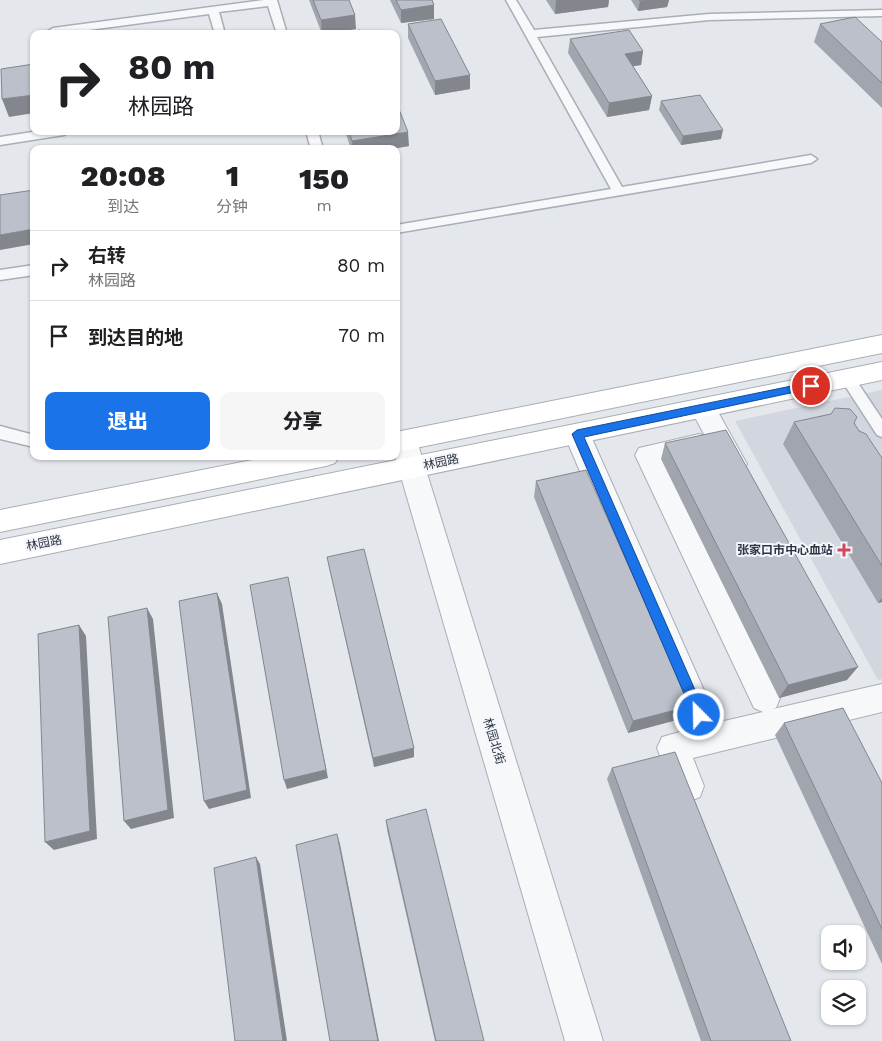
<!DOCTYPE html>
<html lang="zh">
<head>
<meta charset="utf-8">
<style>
	:root { --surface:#fff; --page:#f6f6f6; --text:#202124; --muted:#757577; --line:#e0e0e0; --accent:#1a73e8 }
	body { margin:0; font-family:"Work Sans","Noto Sans SC",sans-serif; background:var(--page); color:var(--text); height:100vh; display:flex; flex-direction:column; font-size:19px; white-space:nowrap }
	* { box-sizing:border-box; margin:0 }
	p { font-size:16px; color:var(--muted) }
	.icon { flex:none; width:28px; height:28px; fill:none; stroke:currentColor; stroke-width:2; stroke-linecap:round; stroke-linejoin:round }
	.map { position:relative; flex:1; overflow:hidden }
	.details { position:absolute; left:30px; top:145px; width:370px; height:315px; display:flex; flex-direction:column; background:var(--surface); border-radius:10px; box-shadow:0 1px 4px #0004 }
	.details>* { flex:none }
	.guide { position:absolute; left:30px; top:30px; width:370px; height:105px; border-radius:10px; box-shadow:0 1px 4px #0004; background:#fff; color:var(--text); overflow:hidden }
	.fabs { position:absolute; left:821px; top:925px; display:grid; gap:10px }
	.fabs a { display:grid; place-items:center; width:45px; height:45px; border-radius:10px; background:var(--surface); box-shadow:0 1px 4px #0004; font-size:25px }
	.pin { position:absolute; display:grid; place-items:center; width:42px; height:42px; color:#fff; margin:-21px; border:2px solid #fff; border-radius:50%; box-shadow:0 1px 5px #0007 }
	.me { position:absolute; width:55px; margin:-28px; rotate:337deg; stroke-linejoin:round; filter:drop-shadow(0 0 4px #0008) }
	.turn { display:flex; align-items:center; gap:18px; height:105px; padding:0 15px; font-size:22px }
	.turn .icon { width:65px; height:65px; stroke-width:2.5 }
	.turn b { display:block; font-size:35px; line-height:42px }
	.eta { display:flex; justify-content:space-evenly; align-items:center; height:85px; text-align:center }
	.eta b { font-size:30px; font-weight:800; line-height:35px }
	.cta { display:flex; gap:10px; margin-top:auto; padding:10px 15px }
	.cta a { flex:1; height:58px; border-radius:10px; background:var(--accent); color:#fff; font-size:20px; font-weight:800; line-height:58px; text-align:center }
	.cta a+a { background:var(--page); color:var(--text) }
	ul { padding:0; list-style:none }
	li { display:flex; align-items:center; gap:15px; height:70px; padding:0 15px; border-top:1px solid var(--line) }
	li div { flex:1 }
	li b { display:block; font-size:19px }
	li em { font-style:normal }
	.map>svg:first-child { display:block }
	.built { fill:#d2d6de }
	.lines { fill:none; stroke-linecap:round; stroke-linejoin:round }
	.service-casing { stroke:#a9aeb7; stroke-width:3 }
	.minor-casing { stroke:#a9aeb7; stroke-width:2 }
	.tertiary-casing { stroke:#a9aeb7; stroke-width:2 }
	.secondary-casing { stroke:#a9aeb7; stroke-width:2 }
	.service { fill:#f7f8fa; fill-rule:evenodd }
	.minor { fill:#f7f8fa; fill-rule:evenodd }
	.tertiary { fill:#f7f8fa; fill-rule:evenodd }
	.secondary { fill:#fff; fill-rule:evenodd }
	.wall { fill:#a1a5ae }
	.shaded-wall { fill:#83868d }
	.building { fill:#bbc0ca; stroke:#83868d }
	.route { fill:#1a73e8; stroke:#114b97 }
	.poi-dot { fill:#d1495b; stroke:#f4f6f9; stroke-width:2 }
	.labels { text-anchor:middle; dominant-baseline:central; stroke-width:4; stroke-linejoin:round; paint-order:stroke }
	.street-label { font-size:12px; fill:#2b3445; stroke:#f4f6f9 }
	.poi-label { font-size:12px; font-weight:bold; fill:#2b3445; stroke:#f4f6f9; text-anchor:end }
</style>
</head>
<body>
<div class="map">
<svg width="882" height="1041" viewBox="0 0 882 1041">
	<rect width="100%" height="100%" fill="#e4e7ec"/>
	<path class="built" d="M882,390V679L878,680L735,421Z"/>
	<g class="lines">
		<defs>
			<path id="service" d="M264,0H277L287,34H277L268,6L219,12L225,34H215L209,14L59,34H49L48,31L53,28Z
				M506,0H516L534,30L709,14L882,10V16L709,20L537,37L622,187L811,155L817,159L811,163L396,233V225L611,189Z
				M39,131H70L64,135L0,145V137Z
				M306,131H318L323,149H311Z
				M34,265V275L0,280V270Z
				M847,373L852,374L882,419V437L877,435L840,378L842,374Z
				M0,426L34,435V447L0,439Z"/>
			<path id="minor" d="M703,398L712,401L743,457L747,464L743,471L734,475L725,471L711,446L708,451L664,462L780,698L776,708L773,709L882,684V712L693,758L704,786L700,797L688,802L676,797L657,748L662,737L694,728L688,725L564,434L568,427L577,424L586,427L590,434L715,715L711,724L763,712L754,708L635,455L639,448L699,434L705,436L690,408L694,401Z"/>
			<path id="tertiary" d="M404,431L413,434L417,441L603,1041H565L395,456L396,433Z"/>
			<path id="secondary" d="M882,335V353L396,452V432Z
				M882,362V380L0,564V540Z
				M272,456H339L335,463L326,466L0,532V510Z"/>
		</defs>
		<use href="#service" class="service-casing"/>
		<use href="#minor" class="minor-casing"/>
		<use href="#tertiary" class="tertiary-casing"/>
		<use href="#secondary" class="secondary-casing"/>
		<use href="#service" class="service"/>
		<use href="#minor" class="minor"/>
		<use href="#tertiary" class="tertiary"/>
		<use href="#secondary" class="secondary"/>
	</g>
	<path class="wall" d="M309,0H349L356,29L322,34Z
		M390,0H432L434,5V19L401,23Z
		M546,0H609L608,7L555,14Z
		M631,0H669L667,7L638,11Z
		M408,24L470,75V89L435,95L408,38Z
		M820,24L882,42V108L814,42Z
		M570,39L643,51L641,65L633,66L652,96L649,110L607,117L568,53Z
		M661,101L721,139L681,145L659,110Z
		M345,131H396L409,146L391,149H351Z
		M831,414L854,423L859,431L882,458V602L878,603L783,444L794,422Z
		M665,443L847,680L779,698L661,459Z
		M536,481L691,706L684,718L628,733L534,497Z
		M327,557L414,748V757L374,767Z
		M784,723L882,783V964L775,735Z
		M612,768L791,1041H701L607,779Z
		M386,820L484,1041H435L387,830Z"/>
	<path class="shaded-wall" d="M556,0H609L608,7L555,14Z
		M650,0H669L667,7L638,11L640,1Z
		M434,5V19L401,23V10Z
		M355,15L356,29L322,34L321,20Z
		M643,51L641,65L622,68L625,54Z
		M470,75V89L435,95V81Z
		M34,95V113L9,117L2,99Z
		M652,96L649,110L607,117L609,103Z
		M723,130L721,139L681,145L683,136Z
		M408,132L409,146L391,149H353L352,141Z
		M34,229V244L0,250V235Z
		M288,577L328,778L287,789L284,780Z
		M217,593L222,604L251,798L209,809L204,801Z
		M882,598V602L878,603Z
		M147,608L153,619L174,818L131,829L124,821Z
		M79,625L86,636L97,839L54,850L45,842Z
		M858,667L847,680L779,698L788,685Z
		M691,706L684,718L628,733L633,721Z
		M414,748V757L374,767L373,758Z
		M337,834L340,844L379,1041H378Z
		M256,857L260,864L287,1041H283Z"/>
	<path class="building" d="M313,0H349L355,15L321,20Z
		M396,0H432L434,5L401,10Z
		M639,0H650L640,1Z
		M855,17L882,42V83L820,24Z
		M441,19L470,75L435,81L408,24Z
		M360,30L361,34H338Z
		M629,30L643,51L625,54L652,96L609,103L570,39Z
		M34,64V95L2,99L1,69Z
		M700,95L723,130L683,136L661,101Z
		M396,102L408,132L352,141L349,131H396Z
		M34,190V229L0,235V195Z
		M835,408L850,409L857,417L854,423L859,431L866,434L882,458V566L794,422L831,414Z
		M726,430L858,667L788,685L665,443Z
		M586,470L691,706L633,721L536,481Z
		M364,549L414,748L373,758L327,557Z
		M288,577L326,770L284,780L250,585Z
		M217,593L247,790L204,801L179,601Z
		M147,608L168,810L124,821L108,617Z
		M79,625L90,831L45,842L38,634Z
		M843,708L882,783V929L784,723Z
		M675,752L791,1041H711L612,768Z
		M426,809L484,1041H436L386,820Z
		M337,834L378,1041H330L296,845Z
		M256,857L283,1041H235L214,868Z"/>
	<path class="route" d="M811,382L816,386L814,388L584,437L706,715L704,719L699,721L695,719L572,434L577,430Z"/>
	<path class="poi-dot" d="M841.5 542.5h5v5h5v5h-5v5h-5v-5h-5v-5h5z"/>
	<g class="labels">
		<g class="street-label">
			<text transform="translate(441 462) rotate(-12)">林园路</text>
			<text transform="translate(44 543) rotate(-11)">林园路</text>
			<text transform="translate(494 741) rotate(73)">林园北街</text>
		</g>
		<g class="poi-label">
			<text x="833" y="550">张家口市中心血站</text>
		</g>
	</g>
</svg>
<div class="fabs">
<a><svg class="icon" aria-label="sound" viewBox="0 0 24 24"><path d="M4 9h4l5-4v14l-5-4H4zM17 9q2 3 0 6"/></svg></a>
<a><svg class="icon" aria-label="layers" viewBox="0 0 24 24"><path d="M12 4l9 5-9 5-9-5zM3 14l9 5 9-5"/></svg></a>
</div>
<div class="pin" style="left:811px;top:386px;background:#d93025"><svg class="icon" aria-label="arrive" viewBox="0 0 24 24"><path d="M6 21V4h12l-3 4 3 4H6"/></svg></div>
<svg class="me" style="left:699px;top:715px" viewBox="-20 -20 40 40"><circle r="17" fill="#1a73e8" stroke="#fff" stroke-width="3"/><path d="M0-11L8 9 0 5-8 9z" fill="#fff"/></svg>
<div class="guide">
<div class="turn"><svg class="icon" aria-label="right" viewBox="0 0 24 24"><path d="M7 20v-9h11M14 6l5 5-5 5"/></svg><div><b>80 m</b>林园路</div></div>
</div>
<section class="details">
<div class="eta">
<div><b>20:08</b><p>到达</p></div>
<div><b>1</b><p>分钟</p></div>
<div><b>150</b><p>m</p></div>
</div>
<ul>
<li><svg class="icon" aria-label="right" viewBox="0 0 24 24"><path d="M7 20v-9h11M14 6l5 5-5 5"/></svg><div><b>右转</b><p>林园路</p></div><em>80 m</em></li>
<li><svg class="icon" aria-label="arrive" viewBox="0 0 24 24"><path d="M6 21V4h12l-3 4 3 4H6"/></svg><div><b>到达目的地</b></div><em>70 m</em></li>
</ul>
<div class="cta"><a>退出</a><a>分享</a></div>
</section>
</div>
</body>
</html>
